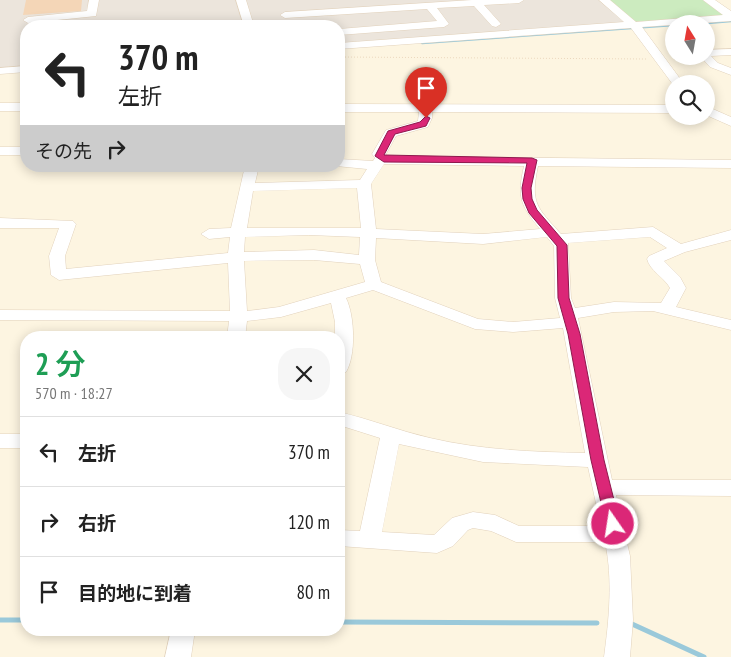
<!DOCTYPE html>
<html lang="ja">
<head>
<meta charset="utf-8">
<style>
	:root { --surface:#fff; --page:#f6f6f6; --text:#222; --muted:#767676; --line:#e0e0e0 }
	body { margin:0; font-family:"PT Sans Narrow","Noto Sans JP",sans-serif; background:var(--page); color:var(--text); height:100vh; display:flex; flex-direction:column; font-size:19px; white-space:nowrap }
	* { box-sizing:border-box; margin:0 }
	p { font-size:16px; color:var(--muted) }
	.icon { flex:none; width:28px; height:28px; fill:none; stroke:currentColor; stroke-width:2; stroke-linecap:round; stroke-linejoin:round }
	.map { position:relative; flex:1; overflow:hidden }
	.side { position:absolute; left:20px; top:331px; width:325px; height:305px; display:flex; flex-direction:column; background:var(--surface); border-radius:20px; box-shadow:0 2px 12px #0003 }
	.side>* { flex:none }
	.hud { position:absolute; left:20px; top:20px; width:325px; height:152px; border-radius:20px; box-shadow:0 2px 12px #0003; background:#fff; color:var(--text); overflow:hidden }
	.needle { width:32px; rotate:349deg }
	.fabs { position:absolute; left:665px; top:15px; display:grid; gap:10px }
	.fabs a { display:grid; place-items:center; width:50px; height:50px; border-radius:50%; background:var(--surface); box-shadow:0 2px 12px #0003; font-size:25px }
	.pin { position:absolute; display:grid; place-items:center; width:42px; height:42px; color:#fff; margin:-51px -21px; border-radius:50% 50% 50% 0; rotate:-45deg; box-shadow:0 0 5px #0007 }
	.pin .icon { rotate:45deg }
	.me { position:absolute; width:55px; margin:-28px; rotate:347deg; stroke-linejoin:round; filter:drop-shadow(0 0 4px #0008) }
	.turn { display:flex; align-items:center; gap:18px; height:105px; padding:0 15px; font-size:22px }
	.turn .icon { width:65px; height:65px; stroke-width:2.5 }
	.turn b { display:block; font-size:35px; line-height:42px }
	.then { display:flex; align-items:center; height:48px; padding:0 15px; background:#0003; gap:10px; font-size:19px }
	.round { display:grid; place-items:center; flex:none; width:52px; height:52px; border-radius:20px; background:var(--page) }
	.head { display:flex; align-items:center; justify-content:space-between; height:85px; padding:0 15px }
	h1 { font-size:30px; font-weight:600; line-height:38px; color:#1e9e55 }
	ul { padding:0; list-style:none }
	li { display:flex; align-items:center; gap:15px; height:70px; padding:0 15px; border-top:1px solid var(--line) }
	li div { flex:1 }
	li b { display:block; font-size:19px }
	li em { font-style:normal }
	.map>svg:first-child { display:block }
	.industrial { fill:#ece5dc }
	.green { fill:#ccebbf }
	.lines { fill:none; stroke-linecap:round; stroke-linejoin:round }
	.stream-far1 { stroke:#9ac9da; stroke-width:2.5 }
	.stream { stroke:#9ac9da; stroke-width:5 }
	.building { fill:#f4d6b7 }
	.minor-casing { stroke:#e2d2bc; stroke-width:1 }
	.path { stroke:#d9ba9a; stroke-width:1; stroke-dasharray:0.5 2.5; stroke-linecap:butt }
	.minor { fill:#fff; fill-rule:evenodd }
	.route { fill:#db2777; stroke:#8e194d }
</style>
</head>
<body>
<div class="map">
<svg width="731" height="657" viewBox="0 0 731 657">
	<rect width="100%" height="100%" fill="#fdf5e1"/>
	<path class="industrial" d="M0,0H599L627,23L339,45V26H26V67L0,68Z"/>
	<path class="green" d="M607,0H703L725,16L635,22Z"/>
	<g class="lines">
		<path class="stream-far1" d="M696,24L731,21
			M422,43L674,25"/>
		<path class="stream" d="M0,620H26
			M339,622L597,623
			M632,624L704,657"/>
	</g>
	<path class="building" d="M26,0H82L81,11L23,15Z"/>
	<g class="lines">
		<defs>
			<path id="minor" d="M89,0H99L96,16L28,23L23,20L28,17L87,11Z
				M236,0H246L254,26H244Z
				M472,0H524L519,3L484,5L501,24L496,27L492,26L474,6L437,8L449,24L444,27L339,35V29L437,21L427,9L285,18L280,15L285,12Z
				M599,0H610L636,22L723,15L703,0H715L731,11V21L642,27L684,84H674V86L631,28L339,49V43L624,22Z
				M731,49V55L711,56L718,63L731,68V75L710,67L700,56H706V50Z
				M26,66V72L0,74V68Z
				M0,103H26V111H0Z
				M339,104L674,105V113L432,112V118L428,127L396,136L386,154L388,156L731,160V168L538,166C530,204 537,207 561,234L653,227L681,244L731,230V240L685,252L664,261L680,277L686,288L676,307L731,320V330L653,311L614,312L578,318L612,480H731V496L616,495L630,556L633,620L630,657H604C609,620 613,579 605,542H516L491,531L473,528L468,530L453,546L437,553L339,546V530L360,531L380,438L339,425V412C370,419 399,431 430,438C481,450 533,452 585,453L563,328L513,332L475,329L373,290L346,298C355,316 356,356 346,372L339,374V338H335V322L331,303L281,317L247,321L245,338H227L229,321L0,320V310L230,311L228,263L59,280L51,275L49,256L59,228H0V218L73,221L76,224L65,256L66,269L228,253L230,237L209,239L201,234L209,229L231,228L245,166H259L255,183L360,180L367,169L336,166H339V159L373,161L375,158L372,154L386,130L418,121L419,112H339ZM384,164L524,166C517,197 520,205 540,229L483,234L376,229L371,184ZM357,188L361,228H247L253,191ZM309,235L360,237L359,255L314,250L244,252L245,237ZM547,237L554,246L555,298L560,318L513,322L478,319L381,282L375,260L376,238L483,244ZM650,237L667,248L649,256L647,259C650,271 664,277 670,288L661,303L614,302L575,308L571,298L568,243ZM314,260L360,264L365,282L279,307L247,311L244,261ZM399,444L483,462L588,467L601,526H519L495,515L473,512L452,518L434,535L382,532Z
				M706,106L731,117V126L706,115Z
				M0,147H26V155H0Z
				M0,434H26V448H0Z
				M171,630H195L191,657H165Z"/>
		</defs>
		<use href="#minor" class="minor-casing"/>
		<path class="path" d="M339,57L647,59
			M674,59H694"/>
		<use href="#minor" class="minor"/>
	</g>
	<path class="route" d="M426,116L430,118L426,126L395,134L384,155L532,158L537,160L531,188L532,199L537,210L567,245L569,298L580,334L604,460L620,524L618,528H608L606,524L591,460L568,334L558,298L557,246L529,213L523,199L522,188L527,163L384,162L375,156L388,131L420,122Z"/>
</svg>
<div class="fabs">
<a><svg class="needle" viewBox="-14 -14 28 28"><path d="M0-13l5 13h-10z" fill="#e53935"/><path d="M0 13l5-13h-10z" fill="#767676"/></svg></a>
<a><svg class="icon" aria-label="search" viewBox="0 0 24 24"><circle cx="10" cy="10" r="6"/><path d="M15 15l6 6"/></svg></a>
</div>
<div class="pin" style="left:426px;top:118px;background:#d93025"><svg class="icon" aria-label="arrive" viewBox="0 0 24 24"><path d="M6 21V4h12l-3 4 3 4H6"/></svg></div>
<svg class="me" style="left:613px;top:524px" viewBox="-20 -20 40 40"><circle r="17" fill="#db2777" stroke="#fff" stroke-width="3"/><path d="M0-11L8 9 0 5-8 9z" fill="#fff"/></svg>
<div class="hud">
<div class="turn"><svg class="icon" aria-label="left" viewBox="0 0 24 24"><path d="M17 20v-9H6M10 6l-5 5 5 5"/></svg><div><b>370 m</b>左折</div></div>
<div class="then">その先<svg class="icon" aria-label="right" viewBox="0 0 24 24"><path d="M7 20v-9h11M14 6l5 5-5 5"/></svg></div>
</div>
<section class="side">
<div class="head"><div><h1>2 分</h1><p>570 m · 18:27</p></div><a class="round"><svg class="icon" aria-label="close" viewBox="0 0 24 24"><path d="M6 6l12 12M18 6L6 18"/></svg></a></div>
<ul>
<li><svg class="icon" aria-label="left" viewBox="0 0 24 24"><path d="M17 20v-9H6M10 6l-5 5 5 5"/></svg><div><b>左折</b></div><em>370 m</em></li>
<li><svg class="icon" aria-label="right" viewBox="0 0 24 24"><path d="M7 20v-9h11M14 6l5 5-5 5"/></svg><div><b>右折</b></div><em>120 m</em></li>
<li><svg class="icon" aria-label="arrive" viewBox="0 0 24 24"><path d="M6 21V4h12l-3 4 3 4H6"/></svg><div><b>目的地に到着</b></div><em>80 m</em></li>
</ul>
</section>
</div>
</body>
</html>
